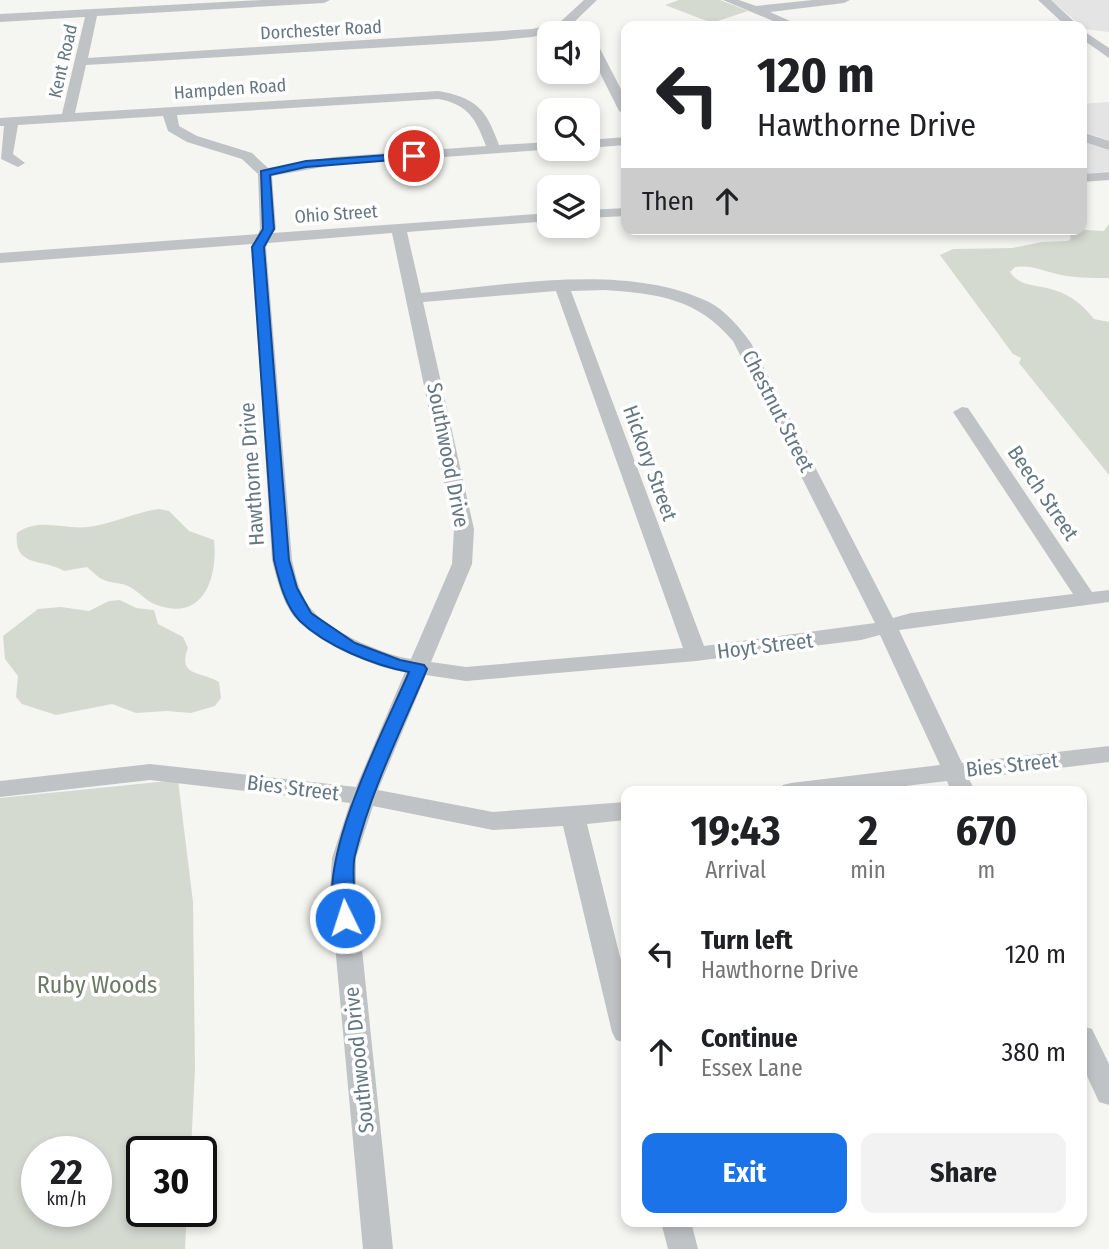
<!DOCTYPE html>
<html lang="en">
<head>
<meta charset="utf-8">
<style>
	:root { --surface:#fff; --page:#f2f2f2; --text:#202124; --muted:#757577; --accent:#1a73e8 }
	body { margin:0; font-family:"Fira Sans Condensed",sans-serif; background:var(--page); color:var(--text); height:100vh; display:flex; flex-direction:column; font-size:26px; white-space:nowrap }
	* { box-sizing:border-box; margin:0 }
	p { font-size:23px; color:var(--muted) }
	.icon { flex:none; width:38px; height:38px; fill:none; stroke:currentColor; stroke-width:2; stroke-linecap:round; stroke-linejoin:round }
	.map { position:relative; flex:1; overflow:hidden }
	.details { position:absolute; left:621px; top:786px; width:466px; height:441px; display:flex; flex-direction:column; background:var(--surface); border-radius:14px; box-shadow:0 4px 10px #0003 }
	.details>* { flex:none }
	.banner { position:absolute; left:621px; top:21px; width:466px; height:214px; border-radius:14px; box-shadow:0 4px 10px #0003; background:#fff; color:var(--text); overflow:hidden }
	.buttons { position:absolute; left:537px; top:21px; display:grid; gap:14px }
	.buttons a { display:grid; place-items:center; width:63px; height:63px; border-radius:14px; background:var(--surface); box-shadow:0 4px 10px #0003; font-size:35px }
	.speed { position:absolute; left:21px; top:1136px; display:flex; gap:14px; font-size:35px; font-weight:700; text-align:center }
	.speed>* { display:grid; place-content:center; width:91px; height:91px; border-radius:50%; background:var(--surface); box-shadow:0 4px 10px #0003; line-height:1 }
	.speed small { font-size:18px; font-weight:400 }
	.speed .limit { border:4px solid #111; border-radius:10px; background:#fff; color:#111 }
	.pin { position:absolute; display:grid; place-items:center; width:60px; height:60px; color:#fff; margin:-30px; border:4px solid #fff; border-radius:50%; box-shadow:0 2px 7px #0007 }
	.me { position:absolute; width:77px; margin:-38px; rotate:356deg; stroke-linejoin:round; filter:drop-shadow(0 0 5px #0008) }
	.turn { display:flex; align-items:center; gap:24px; height:147px; padding:0 21px; font-size:32px }
	.turn .icon { width:91px; height:91px; stroke-width:2.5 }
	.turn b { display:block; font-size:49px; line-height:60px }
	.then { display:flex; align-items:center; height:66px; padding:0 21px; background:#0003; gap:14px; font-size:26px }
	.eta { display:flex; justify-content:space-evenly; align-items:center; height:119px; text-align:center }
	.eta b { font-size:42px; font-weight:700; line-height:49px }
	.button { display:flex; gap:14px; margin-top:auto; padding:14px 21px }
	.button a { flex:1; height:80px; border-radius:14px; background:var(--accent); color:#fff; font-size:28px; font-weight:700; line-height:80px; text-align:center }
	.button a+a { background:var(--page); color:var(--text) }
	ul { padding:0; list-style:none }
	li { display:flex; align-items:center; gap:21px; height:98px; padding:0 21px }
	li div { flex:1 }
	li b { display:block; font-size:26px }
	li em { font-style:normal }
	.map>svg:first-child { display:block }
	.built { fill:#e3e4e3 }
	.green { fill:#d5dad1; fill-rule:evenodd }
	.lines { fill:none; stroke-linecap:round; stroke-linejoin:round }
	.minor { fill:#bfc3c6; fill-rule:evenodd }
	.route { fill:#1a73e8; stroke:#114b97; stroke-width:2 }
	.labels { text-anchor:middle; dominant-baseline:central; stroke-width:7; stroke-linejoin:round; paint-order:stroke }
	.far-street-label { font-size:18px; fill:#657782; stroke:#fff }
	.street-label { font-size:21px; fill:#657782; stroke:#fff }
	.near-park-label { font-size:24px; fill:#6a7a64; stroke:#fff }
</style>
</head>
<body>
<div class="map">
<svg width="1109" height="1249" viewBox="0 0 1109 1249">
	<rect width="100%" height="100%" fill="#f5f5f2"/>
	<path class="built" d="M1051,0H1109V32L1085,29Z
		M1109,102V141L1082,131V104Z
		M1082,138L1109,148V171L1082,174Z"/>
	<path class="green" d="M679,0H720L748,11L712,23L665,5Z
		M1109,224V278C1090,278 1071,278 1053,273C1038,269 1030,265 1015,267L1010,272C1021,288 1038,284 1054,290C1071,295 1083,305 1094,319L1109,322V475L1019,363L1021,358L1013,354L940,255L953,249L1012,248L1042,242L1068,241L1071,238L1068,229L1104,231Z
		M159,509L169,511L189,531L214,540C218,577 204,622 157,605C147,602 139,592 130,587C121,582 113,584 104,580C98,578 92,571 87,567L64,571C43,558 13,568 17,533C39,517 64,530 88,527C113,524 135,512 159,509Z
		M120,600L136,608L154,610L158,624L183,637L188,648C177,677 201,671 219,682L221,698L215,706L191,713L167,711L136,713L112,704L56,715L22,704L16,697L18,676L5,659L3,636L38,609L61,607L89,611L109,601Z
		M178,780L193,902L195,1068L191,1151L142,1152V1211H187L185,1249H0V798ZM37,1152H96V1211H37Z"/>
	<g class="lines">
		<path class="minor" d="M261,0H330L324,3L97,16L88,58L532,29L559,23L584,0H597L571,25L580,28V33L562,30L532,37L491,41L86,65L75,113L438,91C477,98 486,109 499,145L550,142V149H555L334,165L272,176L276,229L273,233L550,213V221L407,232L421,293C508,285 627,262 709,302C726,311 740,328 751,343L893,618L911,613L1073,594L953,412L962,407L968,408L1092,592L1109,590V602L899,630L962,763L1109,746V762L969,779L975,791H951L947,781L863,791H779L783,785L791,783L940,765L880,635L861,640L696,661L466,681L426,675L378,790L493,812L626,802V820L587,824L626,981V1043L616,1040L612,1032L563,826L493,830L373,806L356,858V891L393,1249H363L330,891L332,858L350,803L150,780L0,797V781L150,764L356,787L405,672C374,668 319,643 297,620C283,605 277,580 272,560L252,244L0,263V253L258,234L260,229L258,174L242,159L187,142L168,131L163,116L18,125L13,154L25,163L18,167L1,159L4,126H0V118L62,114L85,17L0,22V14ZM438,99C468,104 476,119 486,146L334,157L268,168L252,153L197,136L179,126L177,115ZM392,233L454,529L452,564L411,659C384,655 331,632 313,611C300,597 296,577 292,560L266,247L268,243ZM605,290C658,294 697,298 733,341L875,623L704,646L571,291ZM556,291L683,648L466,667L431,662L472,564L474,529L423,302Z
			M723,0H739L756,6L813,0H850L844,3L770,12L801,26H785Z
			M1038,0H1051L1079,26H1066Z
			M1082,30L1109,48V58L1082,39Z
			M588,33L594,37L626,99V115L619,111L588,49Z
			M1082,132L1109,141V150L1082,141Z
			M626,137V145L588,148V140Z
			M1109,172V180L1082,182V174Z
			M626,208V216L588,218V210Z
			M1082,1026L1092,1029L1109,1064V1105L1099,1102L1082,1065Z
			M661,1222H691L698,1249H668Z"/>
	</g>
	<path class="route" d="M414,153L419,156L418,158L306,167L270,175L274,229L264,247L289,560L297,588L311,613L355,643L400,660L424,665L427,669C401,730 371,790 355,855C350,873 359,911 352,924L345,926L338,924C310,870 386,726 409,672C373,665 326,646 300,621C285,606 279,580 274,560L252,247L263,229L261,171L306,161Z"/>
	<g class="labels">
		<g class="far-street-label">
			<text transform="translate(321 30) rotate(-3)">Dorchester Road</text>
			<text transform="translate(63 61) rotate(-77)">Kent Road</text>
			<text transform="translate(230 89) rotate(-4)">Hampden Road</text>
			<text transform="translate(336 214) rotate(-4)">Ohio Street</text>
		</g>
		<g class="street-label">
			<text transform="translate(778 411) rotate(63)">Chestnut Street</text>
			<text transform="translate(448 455) rotate(79)">Southwood Drive</text>
			<text transform="translate(650 463) rotate(70)">Hickory Street</text>
			<text transform="translate(252 474) rotate(-94)">Hawthorne Drive</text>
			<text transform="translate(1043 493) rotate(56)">Beech Street</text>
			<text transform="translate(765 646) rotate(-7)">Hoyt Street</text>
			<text transform="translate(1012 765) rotate(-6)">Bies Street</text>
			<text transform="translate(293 788) rotate(7)">Bies Street</text>
			<text transform="translate(359 1060) rotate(-96)">Southwood Drive</text>
		</g>
		<g class="near-park-label">
			<text x="97" y="985">Ruby Woods</text>
		</g>
	</g>
</svg>
<div class="buttons">
<a><svg class="icon" aria-label="sound" viewBox="0 0 24 24"><path d="M4 9h4l5-4v14l-5-4H4zM17 9q2 3 0 6"/></svg></a>
<a><svg class="icon" aria-label="search" viewBox="0 0 24 24"><circle cx="10" cy="10" r="6"/><path d="M15 15l6 6"/></svg></a>
<a><svg class="icon" aria-label="layers" viewBox="0 0 24 24"><path d="M12 4l9 5-9 5-9-5zM3 14l9 5 9-5"/></svg></a>
</div>
<div class="speed"><div>22<small>km/h</small></div><div class="limit">30</div></div>
<div class="pin" style="left:414px;top:156px;background:#d93025"><svg class="icon" aria-label="arrive" viewBox="0 0 24 24"><path d="M6 21V4h12l-3 4 3 4H6"/></svg></div>
<svg class="me" style="left:345px;top:918px" viewBox="-20 -20 40 40"><circle r="17" fill="#1a73e8" stroke="#fff" stroke-width="3"/><path d="M0-11L8 9 0 5-8 9z" fill="#fff"/></svg>
<div class="banner">
<div class="turn"><svg class="icon" aria-label="left" viewBox="0 0 24 24"><path d="M17 20v-9H6M10 6l-5 5 5 5"/></svg><div><b>120 m</b>Hawthorne Drive</div></div>
<div class="then">Then<svg class="icon" aria-label="ahead" viewBox="0 0 24 24"><path d="M12 20V5M6 11l6-6 6 6"/></svg></div>
</div>
<section class="details">
<div class="eta">
<div><b>19:43</b><p>Arrival</p></div>
<div><b>2</b><p>min</p></div>
<div><b>670</b><p>m</p></div>
</div>
<ul>
<li><svg class="icon" aria-label="left" viewBox="0 0 24 24"><path d="M17 20v-9H6M10 6l-5 5 5 5"/></svg><div><b>Turn left</b><p>Hawthorne Drive</p></div><em>120 m</em></li>
<li><svg class="icon" aria-label="ahead" viewBox="0 0 24 24"><path d="M12 20V5M6 11l6-6 6 6"/></svg><div><b>Continue</b><p>Essex Lane</p></div><em>380 m</em></li>
</ul>
<div class="button"><a>Exit</a><a>Share</a></div>
</section>
</div>
</body>
</html>
